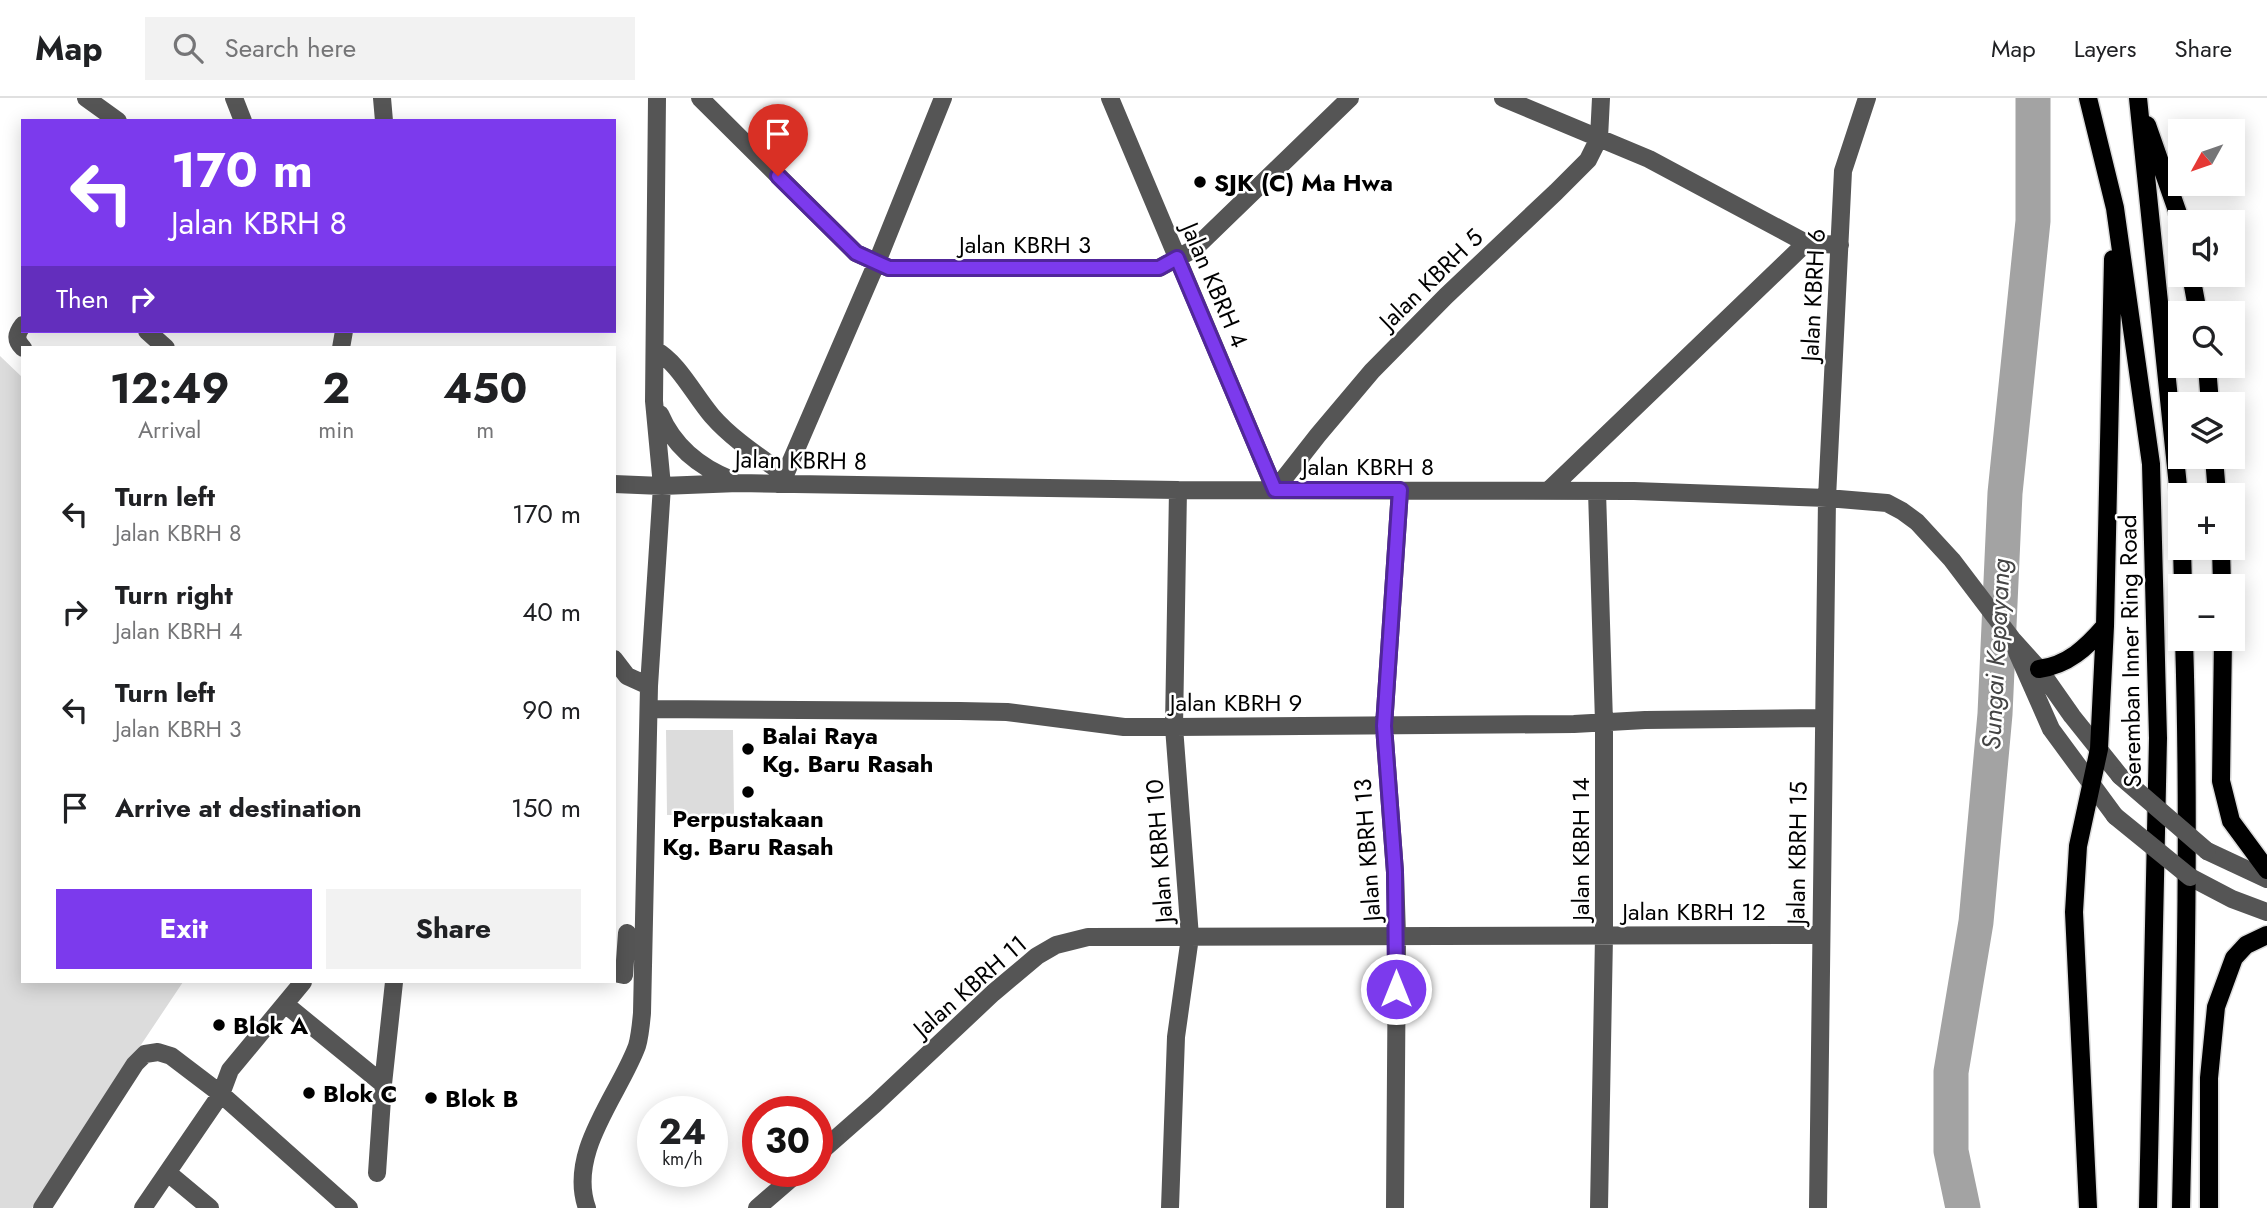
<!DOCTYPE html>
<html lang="en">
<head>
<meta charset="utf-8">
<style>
	:root { --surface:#fff; --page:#f2f2f2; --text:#202124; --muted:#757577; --line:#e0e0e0; --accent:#7c3aed }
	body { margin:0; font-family:Jost,sans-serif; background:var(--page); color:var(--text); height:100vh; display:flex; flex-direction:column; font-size:26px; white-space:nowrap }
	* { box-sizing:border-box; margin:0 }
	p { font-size:23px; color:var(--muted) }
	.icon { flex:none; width:38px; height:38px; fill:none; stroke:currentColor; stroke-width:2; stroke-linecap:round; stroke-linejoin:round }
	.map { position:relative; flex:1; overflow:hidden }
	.sheet { position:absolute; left:21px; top:248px; width:595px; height:637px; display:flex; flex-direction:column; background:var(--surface); border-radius:0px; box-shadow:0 4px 18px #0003 }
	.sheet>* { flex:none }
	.guide { position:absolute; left:21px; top:21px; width:595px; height:214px; border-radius:0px; box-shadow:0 4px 18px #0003; background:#7c3aed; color:#fff; overflow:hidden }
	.needle { width:46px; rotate:230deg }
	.tools { position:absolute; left:2168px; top:21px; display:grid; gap:14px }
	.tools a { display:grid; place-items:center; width:77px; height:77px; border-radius:0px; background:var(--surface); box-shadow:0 4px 18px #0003; font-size:35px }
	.speed { position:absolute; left:637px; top:998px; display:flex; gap:14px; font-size:35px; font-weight:700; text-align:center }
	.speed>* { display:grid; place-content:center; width:91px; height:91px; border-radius:50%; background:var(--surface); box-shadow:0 4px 18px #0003; line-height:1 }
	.speed small { font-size:18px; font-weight:400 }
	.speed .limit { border:10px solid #d22; background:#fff; color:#111 }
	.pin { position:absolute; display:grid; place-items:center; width:60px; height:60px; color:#fff; margin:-72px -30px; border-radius:50% 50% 50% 0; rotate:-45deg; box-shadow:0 0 7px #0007 }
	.pin .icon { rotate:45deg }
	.me { position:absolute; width:77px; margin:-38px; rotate:0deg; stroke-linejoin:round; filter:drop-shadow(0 0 5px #0008) }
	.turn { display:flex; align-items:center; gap:24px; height:147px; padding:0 35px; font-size:32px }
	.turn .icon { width:91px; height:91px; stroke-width:2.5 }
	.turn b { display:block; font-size:49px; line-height:60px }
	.then { display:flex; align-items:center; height:66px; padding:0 35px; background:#0003; gap:14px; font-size:26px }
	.eta { display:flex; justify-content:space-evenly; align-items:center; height:119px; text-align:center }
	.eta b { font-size:42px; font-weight:700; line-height:49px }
	.primary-button { display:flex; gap:14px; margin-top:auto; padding:14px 35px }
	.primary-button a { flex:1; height:80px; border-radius:0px; background:var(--accent); color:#fff; font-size:28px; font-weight:700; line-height:80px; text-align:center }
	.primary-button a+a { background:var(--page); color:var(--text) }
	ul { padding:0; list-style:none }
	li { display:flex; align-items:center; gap:21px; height:98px; padding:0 35px }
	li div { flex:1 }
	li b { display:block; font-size:26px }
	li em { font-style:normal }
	header { display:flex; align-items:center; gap:42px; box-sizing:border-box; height:98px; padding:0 35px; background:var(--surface); border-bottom:2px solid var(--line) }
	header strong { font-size:33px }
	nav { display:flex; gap:38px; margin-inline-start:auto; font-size:24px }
	.search { width:490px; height:63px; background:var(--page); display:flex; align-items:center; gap:18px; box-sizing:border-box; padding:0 24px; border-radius:0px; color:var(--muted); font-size:26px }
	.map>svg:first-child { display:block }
	.green { fill:#dcdcdc }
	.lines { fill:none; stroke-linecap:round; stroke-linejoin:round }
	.river { stroke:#a3a3a3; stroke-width:35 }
	.major-casing { stroke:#dbdbdb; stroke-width:21 }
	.minor { stroke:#555; stroke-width:18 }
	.major { stroke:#000; stroke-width:18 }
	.minor-bridge { stroke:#555; stroke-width:18 }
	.route-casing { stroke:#51269a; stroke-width:18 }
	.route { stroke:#7c3aed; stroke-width:12 }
	.poi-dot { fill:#000; stroke:#fff; stroke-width:2.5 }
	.labels { text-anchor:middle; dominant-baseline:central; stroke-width:5; stroke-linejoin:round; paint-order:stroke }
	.poi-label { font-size:24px; font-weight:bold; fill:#000; stroke:#fff; text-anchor:start }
	.street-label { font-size:24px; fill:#000; stroke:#fff }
	.water-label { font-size:26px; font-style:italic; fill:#444; stroke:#fff }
</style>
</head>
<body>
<header>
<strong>Map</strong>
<div class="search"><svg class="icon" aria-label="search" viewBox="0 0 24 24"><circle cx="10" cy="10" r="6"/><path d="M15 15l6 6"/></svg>Search here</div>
<nav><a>Map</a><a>Layers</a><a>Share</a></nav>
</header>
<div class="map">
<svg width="2267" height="1110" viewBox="0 0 2267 1110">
	<rect width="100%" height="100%" fill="#fff"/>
	<path class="green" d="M0,258L23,280V884H183L32,1110H0Z
		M666,632H733L734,717H667Z"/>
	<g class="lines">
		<path class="river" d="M1963,1110L1951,1053V974L1976,824L1995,616L2005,395L2033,123V0"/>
		<defs>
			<path id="major" d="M2088,0L2115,110L2151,366L2158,640L2148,1110
				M2138,0L2180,408
				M2147,27L2181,124
				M2191,177L2198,215
				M2207,268L2210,306
				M2214,359L2217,397
				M2182,450L2183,488
				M2221,450L2222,488
				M2223,541L2221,683L2231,723L2267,772
				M2039,571C2068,567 2086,550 2105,528
				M2088,1110L2074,814L2078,748L2099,651L2105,528L2113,161
				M2181,1110C2185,920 2190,731 2184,541
				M2209,1110V980L2216,909L2234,860L2246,847L2267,837"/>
		</defs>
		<use href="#major" class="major-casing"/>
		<path class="minor" d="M86,0L118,23
			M234,0L243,23
			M382,0L384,23
			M700,0L856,155L889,170H1159L1194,151L1350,0
			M1110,0L1275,392L1318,337L1372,273L1446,198L1556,94L1588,62L1599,40L1601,0
			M1503,0L1649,61L1806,145
			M23,227C16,236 15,242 23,250
			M147,233L166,250
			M341,250L344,233
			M655,252C678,264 694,297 712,318C732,341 760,359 785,377
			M660,316C674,349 699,369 732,382
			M614,386L662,388L738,385L1178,392L1634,393L1827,400L1887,405L1902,413L1917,424L1952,462L2012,541L2039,571L2072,618L2120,678
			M777,386L785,377L877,164L943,0
			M1548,393L1806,145L1840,147
			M1597,393L1604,624V838L1599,1110
			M2017,554L2051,631L2115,718
			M614,561L627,578L649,588
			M649,611L960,613L1007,614L1124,629H1174L1574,626L1645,622L1824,620
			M2207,753L2267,781
			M2190,779L2232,801L2267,814
			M614,875L624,877L627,835
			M285,906L383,986
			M817,1057L875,1006L993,895L1037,858L1056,847L1088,839L1820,837
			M168,1075L210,1110
			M377,1075L383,986L394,884
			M42,1110L135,966L145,956L158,954L171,958L221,996L349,1110
			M143,1110L221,996L230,972L303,884
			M587,1110C567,1054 619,997 637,948C640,938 641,926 642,915L649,588L662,388L654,303L657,0
			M757,1110L800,1073
			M1170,1110L1176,939L1190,839L1174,629L1178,392
			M1395,1110L1397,838L1395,774L1384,628L1400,392
			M1818,1110L1827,400L1843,73L1867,0"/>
		<use href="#major" class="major"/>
		<path class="minor-bridge" d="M2120,678L2207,753
			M2115,718L2190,779"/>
	</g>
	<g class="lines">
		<defs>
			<path id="route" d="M778,78L856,155L889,170H1159L1177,160L1275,392H1400L1384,628L1395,774L1396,891"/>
		</defs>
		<use href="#route" class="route-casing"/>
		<use href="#route" class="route"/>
	</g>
	<g class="poi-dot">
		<circle cx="1200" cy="84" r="7"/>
		<circle cx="748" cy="651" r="7"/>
		<circle cx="748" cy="694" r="7"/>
		<circle cx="219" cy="927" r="7"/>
		<circle cx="309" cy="995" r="7"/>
		<circle cx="431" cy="1000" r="7"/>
	</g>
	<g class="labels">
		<g class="poi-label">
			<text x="1214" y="84">SJK (C) Ma Hwa</text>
			<text x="762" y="637">Balai Raya<tspan x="762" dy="28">Kg. Baru Rasah</tspan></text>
			<text x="748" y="720" text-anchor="middle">Perpustakaan<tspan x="748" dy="28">Kg. Baru Rasah</tspan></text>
			<text x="233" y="927">Blok A</text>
			<text x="323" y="995">Blok C</text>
			<text x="445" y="1000">Blok B</text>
		</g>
		<g class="street-label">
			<text x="1025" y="146">Jalan KBRH 3</text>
			<text transform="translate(1431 181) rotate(-44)">Jalan KBRH 5</text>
			<text transform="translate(1215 187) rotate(67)">Jalan KBRH 4</text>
			<text transform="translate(1813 197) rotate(-87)">Jalan KBRH 6</text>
			<text transform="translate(801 362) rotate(1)">Jalan KBRH 8</text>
			<text x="1368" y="368">Jalan KBRH 8</text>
			<text transform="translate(2130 553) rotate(-91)">Seremban Inner Ring Road</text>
			<text x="1236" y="604">Jalan KBRH 9</text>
			<text transform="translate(1580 751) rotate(-90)">Jalan KBRH 14</text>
			<text transform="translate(1367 752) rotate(-94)">Jalan KBRH 13</text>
			<text transform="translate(1159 753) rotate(-94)">Jalan KBRH 10</text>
			<text transform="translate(1797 755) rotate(-89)">Jalan KBRH 15</text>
			<text x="1694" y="813">Jalan KBRH 12</text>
			<text transform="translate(970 888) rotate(-41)">Jalan KBRH 11</text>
		</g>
		<g class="water-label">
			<text transform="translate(1996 556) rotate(-87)">Sungai Kepayang</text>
		</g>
	</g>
</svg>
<div class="tools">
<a><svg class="needle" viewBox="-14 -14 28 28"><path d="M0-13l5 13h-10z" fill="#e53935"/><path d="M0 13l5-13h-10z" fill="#757577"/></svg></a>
<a><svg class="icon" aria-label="sound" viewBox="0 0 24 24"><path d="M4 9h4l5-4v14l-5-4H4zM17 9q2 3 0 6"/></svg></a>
<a><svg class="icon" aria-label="search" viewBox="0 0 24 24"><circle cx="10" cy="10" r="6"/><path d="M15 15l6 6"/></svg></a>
<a><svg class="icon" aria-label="layers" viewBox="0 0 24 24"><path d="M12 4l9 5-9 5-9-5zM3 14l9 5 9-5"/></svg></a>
<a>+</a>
<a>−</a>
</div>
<div class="speed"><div>24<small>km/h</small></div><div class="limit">30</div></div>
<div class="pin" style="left:778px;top:78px;background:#d93025"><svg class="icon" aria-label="arrive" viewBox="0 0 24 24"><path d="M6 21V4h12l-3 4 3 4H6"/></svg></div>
<svg class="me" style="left:1396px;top:891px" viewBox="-20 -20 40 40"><circle r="17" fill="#7c3aed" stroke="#fff" stroke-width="3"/><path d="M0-11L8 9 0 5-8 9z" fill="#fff"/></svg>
<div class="guide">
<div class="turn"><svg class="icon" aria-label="left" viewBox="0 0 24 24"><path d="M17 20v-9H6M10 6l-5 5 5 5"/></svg><div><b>170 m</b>Jalan KBRH 8</div></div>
<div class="then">Then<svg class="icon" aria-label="right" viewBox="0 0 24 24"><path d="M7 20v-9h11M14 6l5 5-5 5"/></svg></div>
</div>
<section class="sheet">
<div class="eta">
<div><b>12:49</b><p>Arrival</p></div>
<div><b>2</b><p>min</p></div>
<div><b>450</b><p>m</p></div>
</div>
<ul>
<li><svg class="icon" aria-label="left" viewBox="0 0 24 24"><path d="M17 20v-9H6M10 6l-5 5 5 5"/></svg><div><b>Turn left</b><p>Jalan KBRH 8</p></div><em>170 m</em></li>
<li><svg class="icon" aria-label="right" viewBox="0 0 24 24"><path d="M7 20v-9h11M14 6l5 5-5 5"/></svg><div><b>Turn right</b><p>Jalan KBRH 4</p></div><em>40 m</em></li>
<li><svg class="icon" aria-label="left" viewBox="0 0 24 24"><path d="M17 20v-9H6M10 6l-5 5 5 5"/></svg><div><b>Turn left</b><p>Jalan KBRH 3</p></div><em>90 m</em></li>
<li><svg class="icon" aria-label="arrive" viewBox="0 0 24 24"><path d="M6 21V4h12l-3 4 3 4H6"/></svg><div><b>Arrive at destination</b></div><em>150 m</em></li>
</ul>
<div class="primary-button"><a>Exit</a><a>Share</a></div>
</section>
</div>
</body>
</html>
